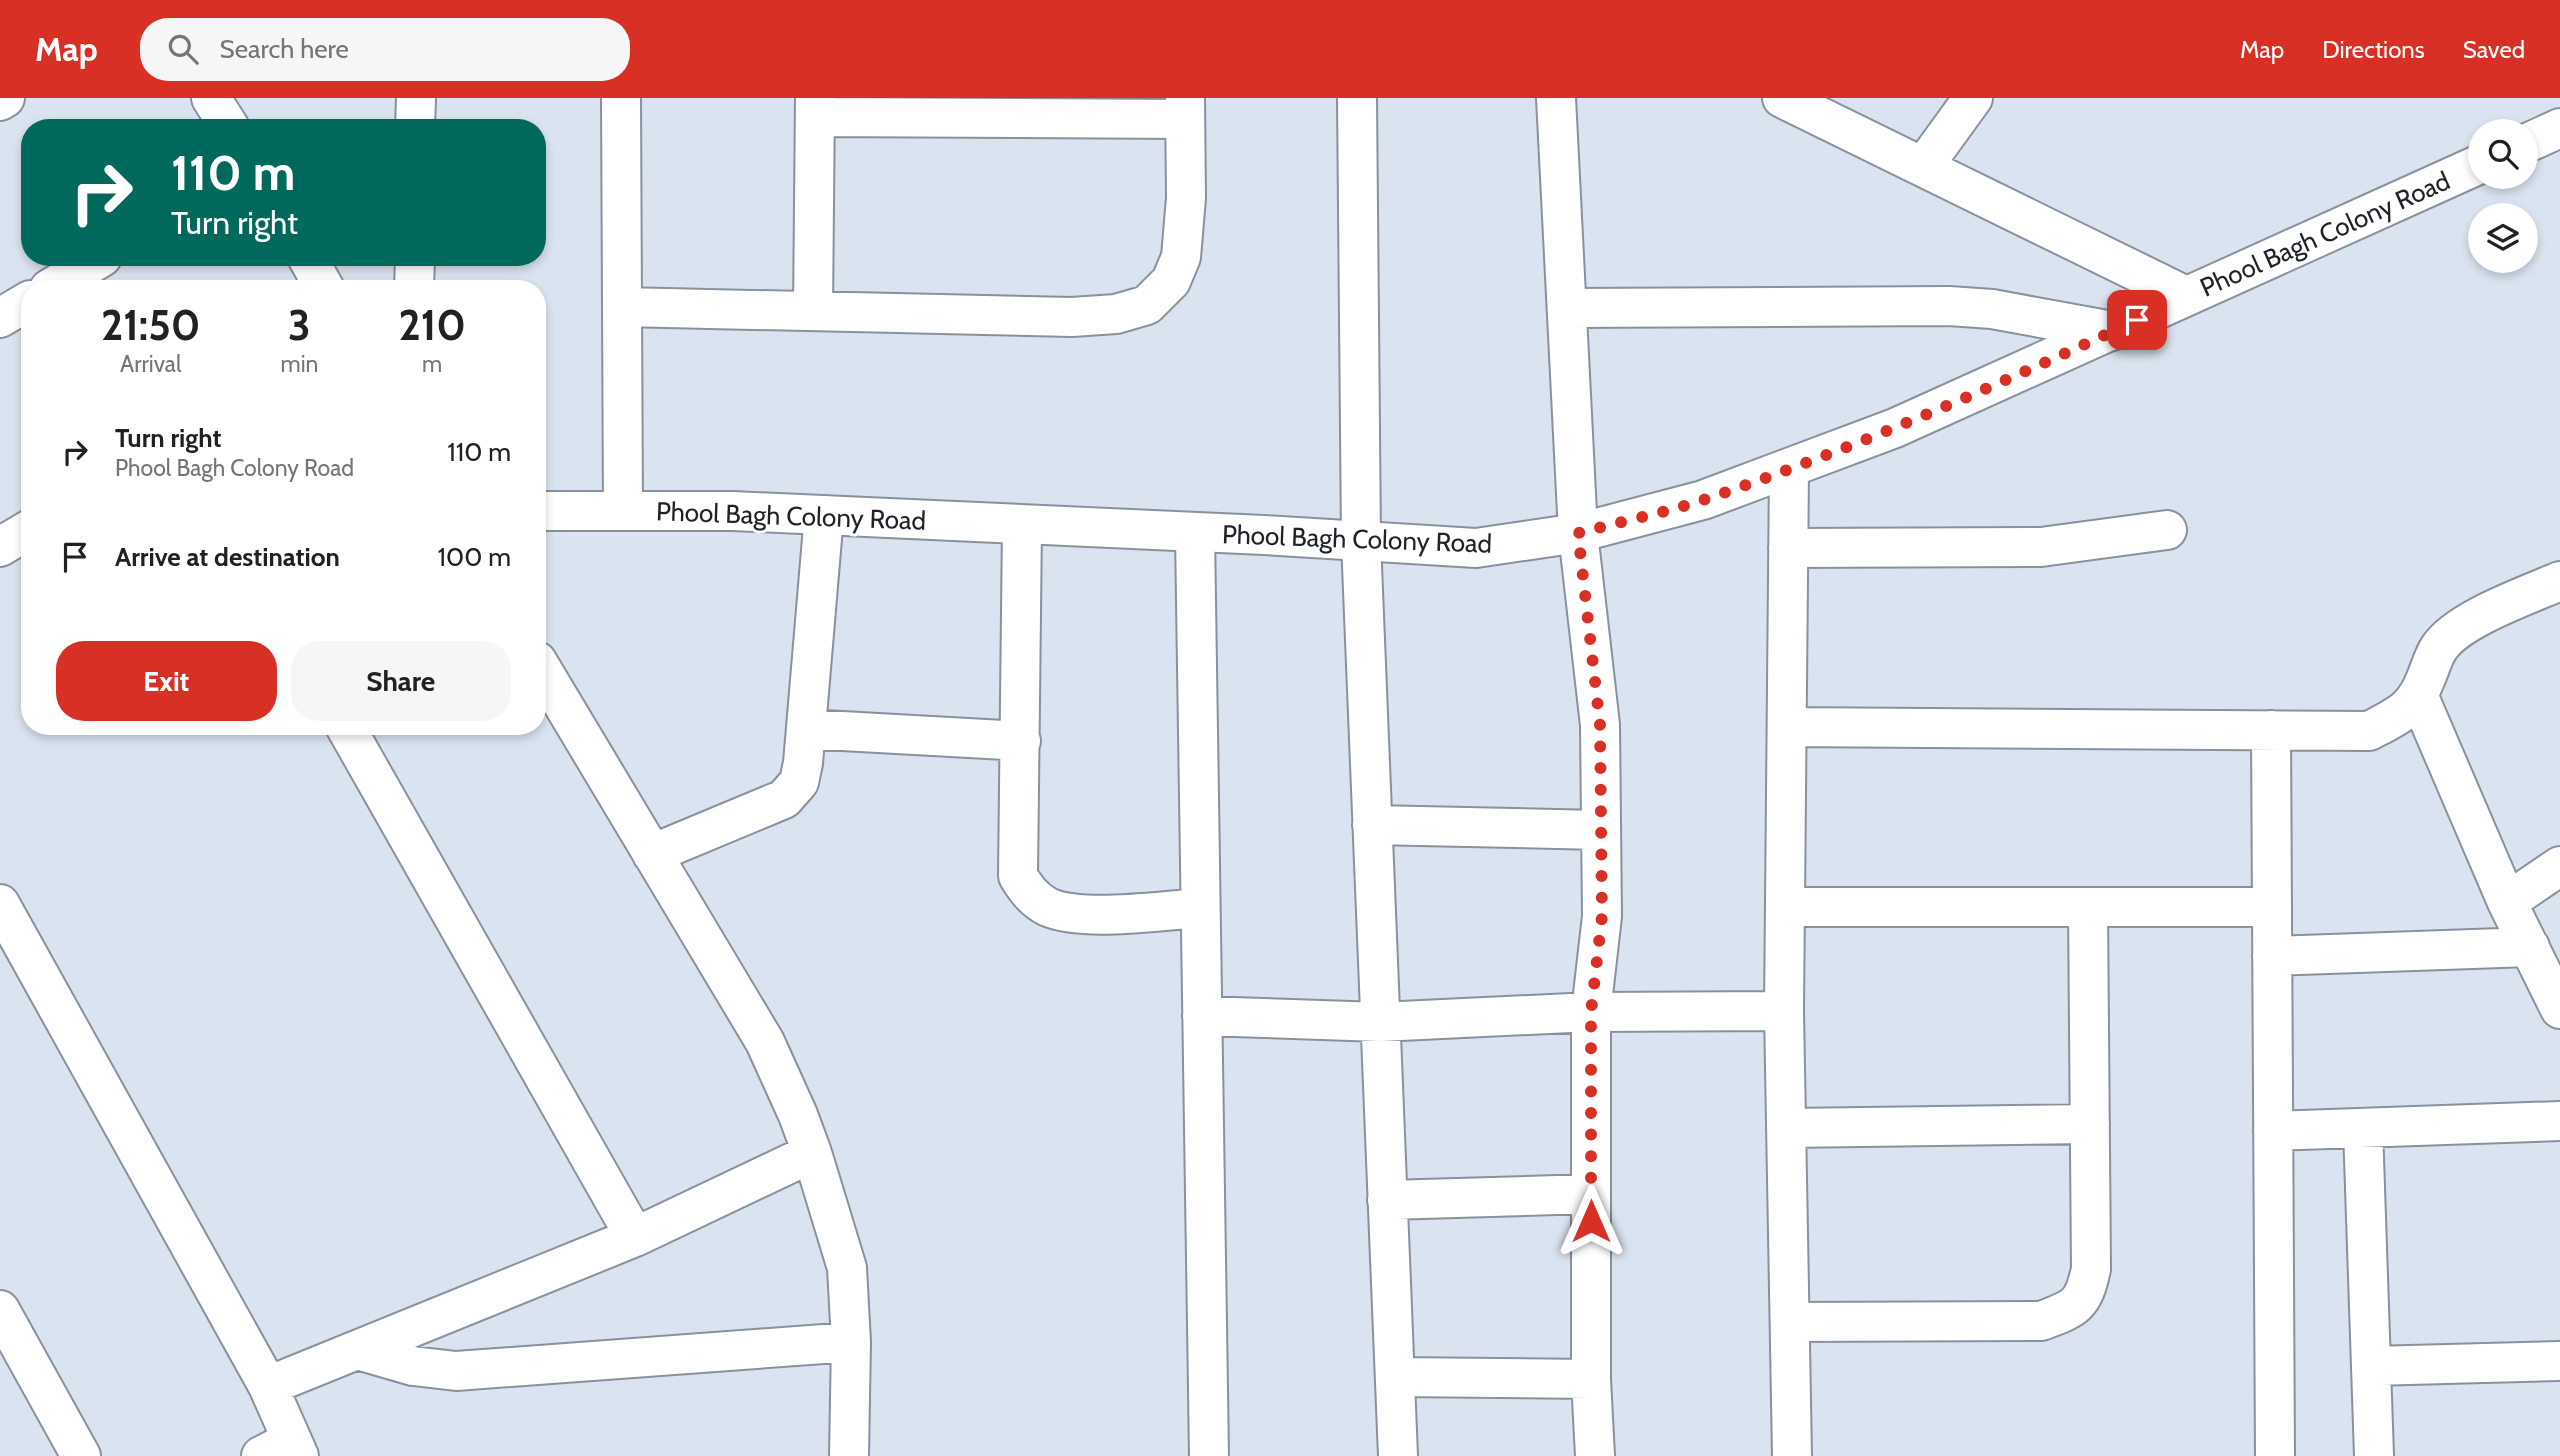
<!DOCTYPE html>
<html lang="en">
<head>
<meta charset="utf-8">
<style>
	:root { --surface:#fff; --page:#f6f6f6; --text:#202124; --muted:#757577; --accent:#d93025 }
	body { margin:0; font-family:Cabin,sans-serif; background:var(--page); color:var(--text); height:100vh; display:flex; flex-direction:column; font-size:26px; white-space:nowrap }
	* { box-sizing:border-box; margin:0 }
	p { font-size:23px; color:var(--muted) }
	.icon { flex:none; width:38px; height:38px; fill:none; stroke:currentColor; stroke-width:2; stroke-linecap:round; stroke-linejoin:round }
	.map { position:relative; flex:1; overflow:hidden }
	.details { position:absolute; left:21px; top:182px; width:525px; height:455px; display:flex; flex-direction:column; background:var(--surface); border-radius:28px; box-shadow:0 4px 10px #0003 }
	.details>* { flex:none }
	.guide { position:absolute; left:21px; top:21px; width:525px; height:147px; border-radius:28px; box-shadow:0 4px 10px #0003; background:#00695c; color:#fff; overflow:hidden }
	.buttons { position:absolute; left:2468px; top:21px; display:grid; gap:14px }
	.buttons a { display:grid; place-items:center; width:70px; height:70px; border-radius:50%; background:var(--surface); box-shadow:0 4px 10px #0003; font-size:35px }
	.pin { position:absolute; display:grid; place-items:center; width:60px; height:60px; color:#fff; margin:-30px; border-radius:14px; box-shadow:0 4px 10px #0006 }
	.me { position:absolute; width:77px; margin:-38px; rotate:0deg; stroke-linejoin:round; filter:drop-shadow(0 0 5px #0008) }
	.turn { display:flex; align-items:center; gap:24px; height:147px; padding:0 35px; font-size:32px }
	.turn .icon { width:91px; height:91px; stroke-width:2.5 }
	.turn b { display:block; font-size:49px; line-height:60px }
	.eta { display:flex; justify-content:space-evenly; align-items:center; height:119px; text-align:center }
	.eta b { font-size:42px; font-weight:800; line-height:49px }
	.cta { display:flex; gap:14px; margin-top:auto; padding:14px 35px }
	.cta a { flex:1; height:80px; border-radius:28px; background:var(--accent); color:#fff; font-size:28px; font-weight:800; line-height:80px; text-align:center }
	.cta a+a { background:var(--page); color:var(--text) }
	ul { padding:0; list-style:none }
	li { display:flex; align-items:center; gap:21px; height:105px; padding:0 35px }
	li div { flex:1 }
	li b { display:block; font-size:26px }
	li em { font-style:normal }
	header { display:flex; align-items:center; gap:42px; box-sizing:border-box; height:98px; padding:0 35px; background:var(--accent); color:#fff }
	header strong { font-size:33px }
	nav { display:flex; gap:38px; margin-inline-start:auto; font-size:24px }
	.search { width:490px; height:63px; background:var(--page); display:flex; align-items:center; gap:18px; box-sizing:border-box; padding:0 24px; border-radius:28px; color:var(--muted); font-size:26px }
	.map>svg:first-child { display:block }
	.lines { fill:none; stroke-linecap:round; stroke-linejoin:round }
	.minor-casing { stroke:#88919c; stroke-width:42 }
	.tertiary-casing { stroke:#88919c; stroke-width:42 }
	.minor { stroke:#fff; stroke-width:38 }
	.tertiary { stroke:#fff; stroke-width:38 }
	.route { stroke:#d93025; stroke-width:12; stroke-dasharray:0 21.6 }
	.labels { text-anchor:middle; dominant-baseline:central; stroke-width:6; stroke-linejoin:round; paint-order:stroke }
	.street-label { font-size:26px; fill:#1f2327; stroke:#fff }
</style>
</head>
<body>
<header>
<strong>Map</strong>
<div class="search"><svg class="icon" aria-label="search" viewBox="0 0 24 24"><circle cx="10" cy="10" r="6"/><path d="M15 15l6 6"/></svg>Search here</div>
<nav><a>Map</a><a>Directions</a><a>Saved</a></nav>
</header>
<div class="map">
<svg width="2560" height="1358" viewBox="0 0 2560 1358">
	<rect width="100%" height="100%" fill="#dae4f0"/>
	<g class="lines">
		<defs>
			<path id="minor" d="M621,0L623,413
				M1357,0L1361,443L1398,1358
				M1556,0L1578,435L1600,627L1602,818L1591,914V1281L1595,1358
				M1782,0L2186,198
				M815,19L1185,21
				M415,30L416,0
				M1923,69L1973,0
				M49,191L102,159
				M414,191L415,159
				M622,209L1072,219L1116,216L1147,207L1171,183L1181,159L1186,100L1185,0
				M1567,210L1949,208L1992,211L2112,233
				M813,213L815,0
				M0,220L30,202
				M1789,371L1784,913L1792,1358
				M1022,427L1018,778C1026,791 1034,802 1048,809C1081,824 1161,813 1199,810
				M1195,436L1209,1358
				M0,449L30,431
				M1788,450L2041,449L2167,432
				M537,563L765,944L798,1017L812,1055L847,1170L851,1244L849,1358
				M2419,599L2507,804L2560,911
				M345,628L635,1139
				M1787,629L2369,633C2398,618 2414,612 2426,580C2430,571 2433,559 2439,550C2458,521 2528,497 2560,483
				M806,631L1021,643
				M2271,632L2275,1358
				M1372,727L1601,732
				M652,756L784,701L799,684L803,665L824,417
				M2507,804L2560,768
				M0,806L268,1288L299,1358
				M1785,809H2272
				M2272,858L2530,849
				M1202,918L1380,924L1591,914L1784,913
				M1786,1030L2090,1026
				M2363,1030L2374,1358
				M2273,1033L2560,1023
				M1387,1102L1591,1096
				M0,1212L81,1358
				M1790,1224L2041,1223C2076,1210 2083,1208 2091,1171L2088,809
				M358,1252L413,1268L456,1273L851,1244
				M2371,1268L2560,1263
				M1395,1279L1591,1281
				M268,1288L635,1139L812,1055
				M261,1358L292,1342"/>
			<path id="tertiary" d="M211,0L230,30
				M0,3L5,0
				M2525,46L2560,30
				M307,159L325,191
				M537,413H733L1264,437L1476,450L1578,435L1703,402L1895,330L2480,66"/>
		</defs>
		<use href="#minor" class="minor-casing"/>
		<use href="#tertiary" class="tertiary-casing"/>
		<use href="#minor" class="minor"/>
		<use href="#tertiary" class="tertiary"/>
	</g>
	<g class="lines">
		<path class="route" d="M1591,1123V914L1602,818L1600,627L1578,435C1620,424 1664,415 1706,401C1853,351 1996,288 2137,222"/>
	</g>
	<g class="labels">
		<g class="street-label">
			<text transform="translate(2325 136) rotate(-24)">Phool Bagh Colony Road</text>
			<text transform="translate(791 418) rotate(2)">Phool Bagh Colony Road</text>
			<text transform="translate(1357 441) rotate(2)">Phool Bagh Colony Road</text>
		</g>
	</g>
</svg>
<div class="buttons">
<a><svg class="icon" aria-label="search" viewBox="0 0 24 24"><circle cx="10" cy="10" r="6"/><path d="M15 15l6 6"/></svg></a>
<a><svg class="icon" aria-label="layers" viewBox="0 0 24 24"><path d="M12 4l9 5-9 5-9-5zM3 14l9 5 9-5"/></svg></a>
</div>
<div class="pin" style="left:2137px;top:222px;background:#d93025"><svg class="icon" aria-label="arrive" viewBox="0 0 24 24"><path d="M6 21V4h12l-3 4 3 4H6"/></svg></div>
<svg class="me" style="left:1591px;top:1123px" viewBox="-20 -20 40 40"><path d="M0-17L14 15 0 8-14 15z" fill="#d93025" stroke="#fff" stroke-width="4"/></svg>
<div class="guide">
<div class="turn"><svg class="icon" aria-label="right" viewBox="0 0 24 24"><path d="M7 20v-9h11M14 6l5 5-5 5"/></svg><div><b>110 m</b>Turn right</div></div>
</div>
<section class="details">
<div class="eta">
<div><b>21:50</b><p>Arrival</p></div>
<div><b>3</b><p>min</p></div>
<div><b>210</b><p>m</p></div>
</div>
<ul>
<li><svg class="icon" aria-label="right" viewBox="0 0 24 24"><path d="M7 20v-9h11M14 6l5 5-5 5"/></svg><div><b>Turn right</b><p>Phool Bagh Colony Road</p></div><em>110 m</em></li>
<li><svg class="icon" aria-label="arrive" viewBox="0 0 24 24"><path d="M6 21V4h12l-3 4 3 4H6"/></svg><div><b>Arrive at destination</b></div><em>100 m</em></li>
</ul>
<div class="cta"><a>Exit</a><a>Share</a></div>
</section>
</div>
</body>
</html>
